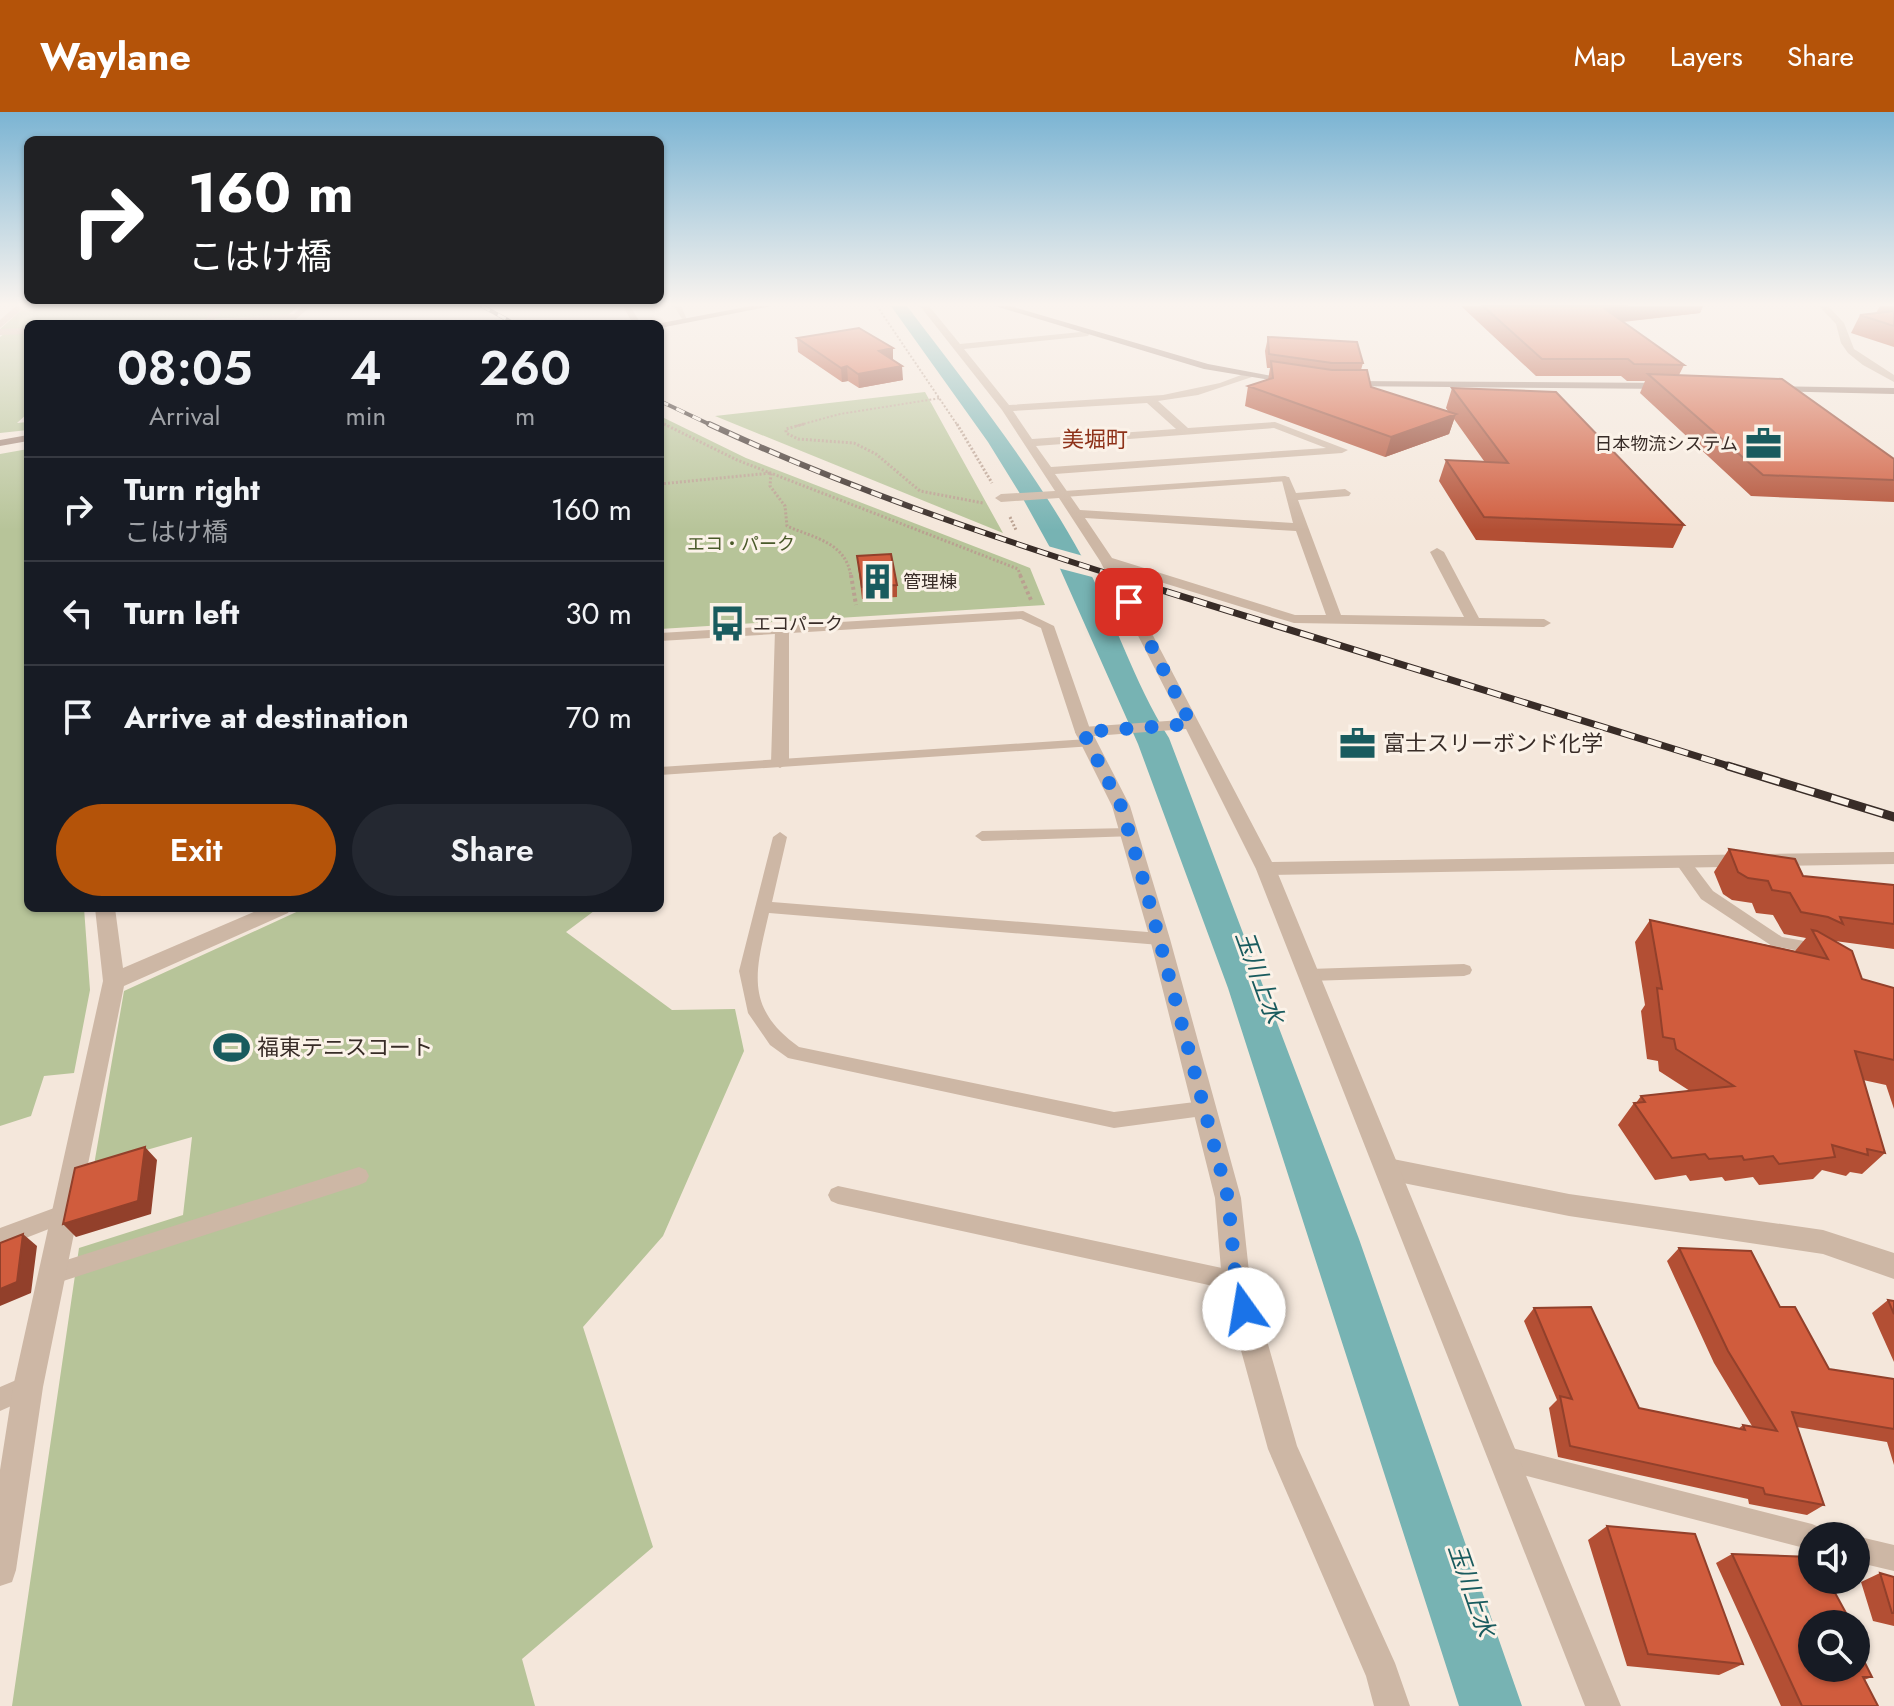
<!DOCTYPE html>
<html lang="en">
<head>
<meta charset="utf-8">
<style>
	:root { --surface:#171b24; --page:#242831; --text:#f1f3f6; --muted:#9ea1a6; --line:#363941; --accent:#b45309 }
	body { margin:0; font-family:Jost,"Noto Sans JP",sans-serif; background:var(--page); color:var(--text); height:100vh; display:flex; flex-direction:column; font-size:30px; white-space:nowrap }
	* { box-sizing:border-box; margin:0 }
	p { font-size:26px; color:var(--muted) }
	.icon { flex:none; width:44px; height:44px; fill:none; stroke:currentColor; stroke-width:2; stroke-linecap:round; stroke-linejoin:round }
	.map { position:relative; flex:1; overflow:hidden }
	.drawer { position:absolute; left:24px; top:208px; width:640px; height:592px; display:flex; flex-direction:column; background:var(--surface); border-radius:12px; box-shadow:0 2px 6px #0004 }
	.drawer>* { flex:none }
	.top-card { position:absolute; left:24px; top:24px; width:640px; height:168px; border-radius:12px; box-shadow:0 2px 6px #0004; background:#202124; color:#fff; overflow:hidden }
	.fabs { position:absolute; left:1798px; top:1410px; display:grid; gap:16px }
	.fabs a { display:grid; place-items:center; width:72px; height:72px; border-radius:50%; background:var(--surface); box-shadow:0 2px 6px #0004; font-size:40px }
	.pin { position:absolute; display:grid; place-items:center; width:68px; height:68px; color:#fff; margin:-34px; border-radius:16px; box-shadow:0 4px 12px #0006 }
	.me { position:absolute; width:88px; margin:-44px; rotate:347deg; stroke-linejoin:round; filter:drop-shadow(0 0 6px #0008) }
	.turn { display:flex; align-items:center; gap:28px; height:168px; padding:0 32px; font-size:36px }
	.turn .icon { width:104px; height:104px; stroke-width:2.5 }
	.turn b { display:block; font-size:56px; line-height:68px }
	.eta { display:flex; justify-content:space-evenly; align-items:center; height:136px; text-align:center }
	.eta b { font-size:48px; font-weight:600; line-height:56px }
	.primary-button { display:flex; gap:16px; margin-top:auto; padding:16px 32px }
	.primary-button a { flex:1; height:92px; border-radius:48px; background:var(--accent); color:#fff; font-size:32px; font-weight:600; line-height:92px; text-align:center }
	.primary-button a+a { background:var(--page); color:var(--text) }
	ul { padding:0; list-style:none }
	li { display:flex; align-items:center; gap:24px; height:104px; padding:0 32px; border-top:2px solid var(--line) }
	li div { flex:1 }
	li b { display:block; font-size:30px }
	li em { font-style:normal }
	header { display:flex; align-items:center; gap:48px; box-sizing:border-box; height:112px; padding:0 40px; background:var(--accent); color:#fff }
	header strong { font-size:38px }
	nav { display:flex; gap:44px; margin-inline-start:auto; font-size:28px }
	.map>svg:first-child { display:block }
	.green { fill:#b7c499 }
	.water { fill:#77b3b3 }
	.pier { fill:#f4e7db }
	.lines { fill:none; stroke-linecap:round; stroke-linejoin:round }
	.path-far2 { stroke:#b9a090; stroke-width:2; stroke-dasharray:2 2; stroke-linecap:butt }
	.path-far1 { stroke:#b9a090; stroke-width:3; stroke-dasharray:2 2; stroke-linecap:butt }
	.path { stroke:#b9a090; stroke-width:4; stroke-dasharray:3 3; stroke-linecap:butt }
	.service { fill:#cdb7a5; fill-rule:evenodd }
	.minor { fill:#cdb7a5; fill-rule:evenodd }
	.tertiary { fill:#cdb7a5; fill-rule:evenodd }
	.secondary { fill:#a18577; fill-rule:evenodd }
	.rail-far3-casing { stroke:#382c27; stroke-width:4 }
	.rail-far2-casing { stroke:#382c27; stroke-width:6 }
	.rail-far1-casing { stroke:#382c27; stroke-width:7 }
	.rail-casing { stroke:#382c27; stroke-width:9 }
	.rail-far3 { stroke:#fbf2e8; stroke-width:3; stroke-dasharray:9; stroke-linecap:butt }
	.rail-far2 { stroke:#fbf2e8; stroke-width:4; stroke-dasharray:11; stroke-linecap:butt }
	.rail-far1 { stroke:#fbf2e8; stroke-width:5; stroke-dasharray:14; stroke-linecap:butt }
	.rail { stroke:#fbf2e8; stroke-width:6; stroke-dasharray:18; stroke-linecap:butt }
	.wall { fill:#b34f34 }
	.shaded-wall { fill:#92402b }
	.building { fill:#d05c3d; stroke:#92402b; stroke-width:2 }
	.route { stroke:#1a73e8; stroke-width:14; stroke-dasharray:0 25.2 }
	.labels { text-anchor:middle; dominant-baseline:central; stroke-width:6; stroke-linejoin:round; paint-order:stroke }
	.far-poi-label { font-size:18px; fill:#382c27; stroke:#fbf2e8; text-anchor:start }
	.far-park-label { font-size:18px; fill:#495929; stroke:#fbf2e8 }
	.far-quarter-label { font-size:22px; fill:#8e3219; stroke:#fbf2e8 }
	.poi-label { font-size:22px; fill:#382c27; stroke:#fbf2e8; text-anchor:start }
	.water-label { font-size:24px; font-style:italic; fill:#195b5e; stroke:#fbf2e8 }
</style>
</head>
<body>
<header>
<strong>Waylane</strong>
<nav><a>Map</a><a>Layers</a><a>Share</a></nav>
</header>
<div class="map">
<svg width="1894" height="1594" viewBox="0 0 1894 1594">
	<rect width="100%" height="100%" fill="#f4e7db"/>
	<path class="green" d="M26,194H299L288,203L192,208L183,212H28V301L17,311L28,310V318L0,321V225L7,219L0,217Z
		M925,280L1003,421L715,304Z
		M660,304L746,346L1030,456L1045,493L660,517Z
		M28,337V796H84L90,878L74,961L44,964L31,1004L0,1014V342Z
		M305,796H598L566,820L672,898L735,897L744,939L663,1124L583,1215L653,1435L522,1547L535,1594H12L79,1136L183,1103L192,1025L94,1053L124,879Z"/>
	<path class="water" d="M891,194H907C968,275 1033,355 1082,445C1114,504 1133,569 1169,626L1359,1127L1522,1594H1459L1228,876L1138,632L1053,441L1022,385L988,330Z"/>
	<path class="pier" d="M1044,433L1087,445L1096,466L1054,455Z"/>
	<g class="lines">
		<path class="path-far2" d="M877,194L958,314
			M660,310L668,314
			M796,314L840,302L941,286"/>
		<path class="path-far1" d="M664,312L737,348L1018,457L1021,465
			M804,312L786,317V321L798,327L854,331L876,342L920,379L983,391
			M957,312L992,371
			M660,372L771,361L770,374L785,394L787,414C816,427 846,430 851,465
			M1010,405L1016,418"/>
		<path class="path" d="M851,463L856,493
			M1020,463L1031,488"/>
		<path class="service" d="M623,194H630L641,212H633Z
			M674,194H681L688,210H684Z
			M1285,364L1288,365V369L1064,385L1059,382L1064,379Z
			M1088,627L1093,628V634L660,663V655Z
			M1130,716L1135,718L1137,721L1135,724L982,729L975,724L982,719Z
			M780,720L787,725L772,790L1160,821L1168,827L1160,833L769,801C756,858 743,895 799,935L1114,1000L1203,989L1210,991L1213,997L1210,1003L1114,1016L788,946L770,933L748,901L739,859L773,725Z
			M1683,745L1688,746L1713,779L1782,825L1810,830L1823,837L1825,841L1823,845L1817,847L1800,839L1772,834L1701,787L1675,750Z
			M1464,852L1470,854L1472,858L1470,862L1464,864L1309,869L1303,867L1300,863L1303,859L1309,857Z
			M359,1055L366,1058L369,1064L366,1070L359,1073L54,1172L46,1169L43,1162L46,1155L54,1152Z
			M838,1074L1236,1159L1244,1162L1247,1169L1244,1176L1236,1179L838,1092L831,1089L828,1083L831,1077Z
			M65,1092L72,1094L75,1101L72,1108L0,1136V1116Z
			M28,1263L36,1267L40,1275L36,1283L0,1299V1275Z
			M1504,1334L1812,1412L1821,1416L1824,1424H1812V1438L1504,1358L1495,1355L1492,1346L1495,1337Z
			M1856,1424L1894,1433V1459L1856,1450Z"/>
		<path class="minor" d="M16,194H26L0,216V208Z
			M302,194H311L296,207L153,212L294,202Z
			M920,194H929L960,232L1091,219L1088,224L964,237L1009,293L1163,283L1220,271L1249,260L1252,265L1198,283L1158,289L1188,316L1275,310L1348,338L1342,341L1055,362L1080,398L1293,411L1281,365H1289L1296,381L1345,377L1351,381L1349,384L1298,388L1341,503L1464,505L1430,440L1437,436L1444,440L1479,506L1544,507L1551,511L1544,515L1294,511L1118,457L1272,750L1894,740V752L1266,763L1256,757L1186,617L1094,624L1130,694L1170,827L1241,1086L1250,1169L1297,1334L1395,1551L1410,1594H1374L1366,1564L1268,1337L1222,1169L1215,1086L1150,827L1112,694L1075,620L1083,615L1181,608L1100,449L1059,386L1001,390L995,386L1001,382L1055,379L1002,298ZM1147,291L1176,317L1032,327L1013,299ZM1274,316L1326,336L1051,355L1036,334ZM1085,406L1296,419L1326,503H1295L1112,446Z
			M28,216V222L0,223V217Z
			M782,514L789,518V651L780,656L771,651L775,518Z
			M95,796H115L123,856L263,796H291L288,801L124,874L43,1275L16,1458L12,1470L0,1474V1358L13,1275L103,869Z
			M1388,1046L1569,1082L1823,1118L1894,1141V1167L1823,1142L1569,1104L1388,1068L1379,1065L1376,1057L1379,1049Z"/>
		<path class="tertiary" d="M216,194H225L211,212H202Z
			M1819,194H1828L1844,211L1854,237L1894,263V270L1863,253L1848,241L1841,231L1836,212Z
			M1023,499L1054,514L1091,620L1089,624H1077L1075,620L1041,516L1021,507L660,529V521Z
			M1266,751L1276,757L1621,1594H1585L1256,757Z"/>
		<path class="secondary" d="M751,194H772L660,216V212H656Z
			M995,194H1010L1208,252L1299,269L1294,272L1204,257Z
			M1346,269L1670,271L1675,274L1670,277L1342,274Z
			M1766,274L1894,276V282L1770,279L1766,278Z
			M28,323V329L0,334V328Z"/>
		<defs>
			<path id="rail-far3" d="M482,194L515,212
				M660,289L713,314"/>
			<path id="rail-far2" d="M709,312C842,374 980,421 1119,465"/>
			<path id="rail-far1" d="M1113,463L1735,656"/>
			<path id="rail" d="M1728,654L1894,705"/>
		</defs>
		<use href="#rail-far3" class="rail-far3-casing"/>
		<use href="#rail-far2" class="rail-far2-casing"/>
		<use href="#rail-far1" class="rail-far1-casing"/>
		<use href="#rail" class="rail-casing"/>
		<use href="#rail-far3" class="rail-far3"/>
		<use href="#rail-far2" class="rail-far2"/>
		<use href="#rail-far1" class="rail-far1"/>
		<use href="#rail" class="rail"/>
	</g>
	<path class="wall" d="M1461,194H1703L1700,201L1623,210L1684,253L1679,263L1894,347V390L1751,384L1640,281L1645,269H1627L1621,264H1536Z
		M1880,194H1894V235L1851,221L1860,203L1876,201Z
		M1268,225L1363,251L1361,258L1371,275L1448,299L1446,296L1452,276L1684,413L1673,436L1476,428L1439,369L1446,348L1484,349L1454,307L1449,322L1385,345L1245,294L1248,274L1268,268L1270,256H1267L1265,239Z
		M797,226L893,236V248L903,268L859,276L848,269L842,270L798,240Z
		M857,444L897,473V485L862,487Z
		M1729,737L1803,764L1894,773V837L1835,829L1862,867L1894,876V997L1886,973L1863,968L1885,1041L1862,1062L1850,1060L1846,1064L1822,1058L1813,1067L1759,1073L1753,1065L1725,1069L1722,1065L1690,1069L1686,1063L1655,1068L1618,1013L1634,991H1636L1641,984L1690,979L1659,959L1658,949L1647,947L1641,899L1645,893L1635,830L1650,808L1795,839L1806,826L1784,822L1773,803L1756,801L1752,791L1732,788L1723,782L1714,760Z
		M1679,1136L1780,1195L1829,1257L1894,1268V1353L1887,1330L1797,1315L1824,1393L1807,1403L1749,1392L1748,1387L1558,1345L1549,1296L1557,1288L1524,1209L1534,1196L1639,1296L1738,1317L1743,1313L1752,1314L1714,1251L1667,1149Z
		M1888,1188L1894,1189V1250L1872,1201Z
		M1607,1414L1743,1552L1719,1563L1627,1554L1588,1428Z
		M1732,1442L1846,1501L1841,1504L1872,1565L1864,1568L1878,1594H1781L1716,1451Z
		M1880,1461L1894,1465V1514L1873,1509L1861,1470Z"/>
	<path class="shaded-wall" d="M1628,194H1703L1700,201L1599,212L1605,197Z
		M893,236V250L879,239Z
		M847,254L848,269L842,270L841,256Z
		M902,254L903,268L859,276L858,262Z
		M1456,302L1449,322L1385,345L1391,325Z
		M145,1035L157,1048L151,1102L76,1125L63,1112Z
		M23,1122L37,1134L31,1181L0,1194V1177Z"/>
	<path class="building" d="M1483,194H1628L1605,197L1684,253L1634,252L1628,247H1542Z
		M1894,199V214L1860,203Z
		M859,216L893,236L879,239L902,254L858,262L847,254L841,256L797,226Z
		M1268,225L1357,230L1363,251H1332L1269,242Z
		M1271,249L1332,258H1367L1371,275L1456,302L1391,325L1248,274L1273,266Z
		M1648,262L1782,267L1894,347V368L1763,363Z
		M1452,276L1556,280L1684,413L1484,405L1446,348L1508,351Z
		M891,442L897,473L862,475L857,444Z
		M1729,737L1795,747L1803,764L1894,773V812L1840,805L1843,812L1828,805L1801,800L1790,781L1772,778L1768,769L1748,766L1738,760Z
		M1650,808L1828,847L1812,818L1817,819L1852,839L1862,867L1894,876V948L1855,939L1885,1041L1867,1037L1868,1043L1832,1033L1835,1045L1779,1052L1773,1044L1744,1048L1742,1044L1709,1047L1705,1042L1672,1046L1634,991L1645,990L1641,984L1734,974L1676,937L1674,927L1663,925L1657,876L1662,877Z
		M145,1035L138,1089L63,1112L75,1056Z
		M23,1122L17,1170L0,1177V1131Z
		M1679,1136L1751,1139L1780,1195H1795L1829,1257L1894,1267V1317L1792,1300L1824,1393L1765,1382L1763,1376L1570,1334L1560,1284L1572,1287L1534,1196L1591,1195L1639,1296L1745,1318L1743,1313L1777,1319L1728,1239Z
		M1888,1188L1894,1189V1202Z
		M1607,1414L1695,1422L1743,1552L1648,1542Z
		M1732,1442L1812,1445V1468H1828L1846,1501H1840L1845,1512H1812V1556H1856V1533L1872,1565H1863L1878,1594H1802Z
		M1880,1461L1894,1465V1501H1892Z"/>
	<linearGradient id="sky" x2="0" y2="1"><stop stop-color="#7bb4d3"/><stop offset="0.46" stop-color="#faf4ef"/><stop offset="1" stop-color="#faf4ef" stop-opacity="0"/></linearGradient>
	<rect width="1894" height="418" fill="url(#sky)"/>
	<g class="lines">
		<path class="route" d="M1129,490L1191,612L1083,620L1121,694L1145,774L1228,1086L1236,1169L1244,1197"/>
	</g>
	<defs>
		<symbol id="office-bare" viewBox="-9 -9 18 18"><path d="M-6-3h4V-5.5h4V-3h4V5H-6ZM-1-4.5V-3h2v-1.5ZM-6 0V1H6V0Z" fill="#195b5e" stroke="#fbf2e8" stroke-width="2.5" paint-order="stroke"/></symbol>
		<symbol id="building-bare" viewBox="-9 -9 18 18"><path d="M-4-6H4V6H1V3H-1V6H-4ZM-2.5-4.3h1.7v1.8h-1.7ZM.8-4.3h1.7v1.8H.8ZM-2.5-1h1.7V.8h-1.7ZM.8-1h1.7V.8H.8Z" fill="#195b5e" stroke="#fbf2e8" stroke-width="2.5" paint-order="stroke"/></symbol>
		<symbol id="bus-bare" viewBox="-9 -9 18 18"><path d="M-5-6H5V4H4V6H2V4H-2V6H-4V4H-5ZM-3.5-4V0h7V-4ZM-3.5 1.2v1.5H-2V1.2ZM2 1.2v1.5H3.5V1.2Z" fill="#195b5e" stroke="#fbf2e8" stroke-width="2.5" paint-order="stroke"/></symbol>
		<symbol id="stadium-bare" viewBox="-9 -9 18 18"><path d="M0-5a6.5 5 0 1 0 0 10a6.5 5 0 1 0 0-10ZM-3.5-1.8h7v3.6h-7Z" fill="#195b5e" stroke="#fbf2e8" stroke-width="2.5" paint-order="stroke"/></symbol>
	</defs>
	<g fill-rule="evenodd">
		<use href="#office-bare" x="1738" y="306" width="51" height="51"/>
		<use href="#building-bare" x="852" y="444" width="51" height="51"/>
		<use href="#bus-bare" x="702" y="486" width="51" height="51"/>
		<use href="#office-bare" x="1332" y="606" width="51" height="51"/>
		<use href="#stadium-bare" x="206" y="910" width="51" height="51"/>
	</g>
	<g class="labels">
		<g class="far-poi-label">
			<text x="1738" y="332" text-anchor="end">日本物流システム</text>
			<text x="903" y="470">管理棟</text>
			<text x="753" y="512">エコパーク</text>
		</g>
		<g class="far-park-label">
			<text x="741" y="432">エコ・パーク</text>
		</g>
		<g class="far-quarter-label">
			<text x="1095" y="327">美堀町</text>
		</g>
		<g class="poi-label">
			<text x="1383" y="631">富士スリーボンド化学</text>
			<text x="257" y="935">福東テニスコート</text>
		</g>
		<g class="water-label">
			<text transform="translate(1260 865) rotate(70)">玉川上水</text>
			<text transform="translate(1472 1478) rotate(71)">玉川上水</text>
		</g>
	</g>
</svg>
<div class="fabs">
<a><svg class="icon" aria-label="sound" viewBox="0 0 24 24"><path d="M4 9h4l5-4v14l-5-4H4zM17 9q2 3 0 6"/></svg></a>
<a><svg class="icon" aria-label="search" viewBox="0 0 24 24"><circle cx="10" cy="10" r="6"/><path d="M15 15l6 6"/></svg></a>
</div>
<div class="pin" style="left:1129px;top:490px;background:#d93025"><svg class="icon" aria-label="arrive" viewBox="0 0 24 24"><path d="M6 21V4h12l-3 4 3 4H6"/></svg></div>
<svg class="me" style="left:1244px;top:1197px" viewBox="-20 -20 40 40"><circle r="19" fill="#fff"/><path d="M0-13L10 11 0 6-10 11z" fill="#1a73e8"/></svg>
<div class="top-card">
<div class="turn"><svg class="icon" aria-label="right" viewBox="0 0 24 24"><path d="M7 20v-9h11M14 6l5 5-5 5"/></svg><div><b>160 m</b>こはけ橋</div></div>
</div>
<section class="drawer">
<div class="eta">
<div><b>08:05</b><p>Arrival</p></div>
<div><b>4</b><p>min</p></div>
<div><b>260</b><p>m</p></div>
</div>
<ul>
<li><svg class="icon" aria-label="right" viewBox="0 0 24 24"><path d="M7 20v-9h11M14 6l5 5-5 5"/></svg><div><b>Turn right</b><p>こはけ橋</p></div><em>160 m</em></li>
<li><svg class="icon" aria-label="left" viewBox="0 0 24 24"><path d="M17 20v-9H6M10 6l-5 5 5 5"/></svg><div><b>Turn left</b></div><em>30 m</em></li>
<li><svg class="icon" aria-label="arrive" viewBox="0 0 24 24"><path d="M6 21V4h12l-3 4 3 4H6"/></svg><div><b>Arrive at destination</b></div><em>70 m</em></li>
</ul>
<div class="primary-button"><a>Exit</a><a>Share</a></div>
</section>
</div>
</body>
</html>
